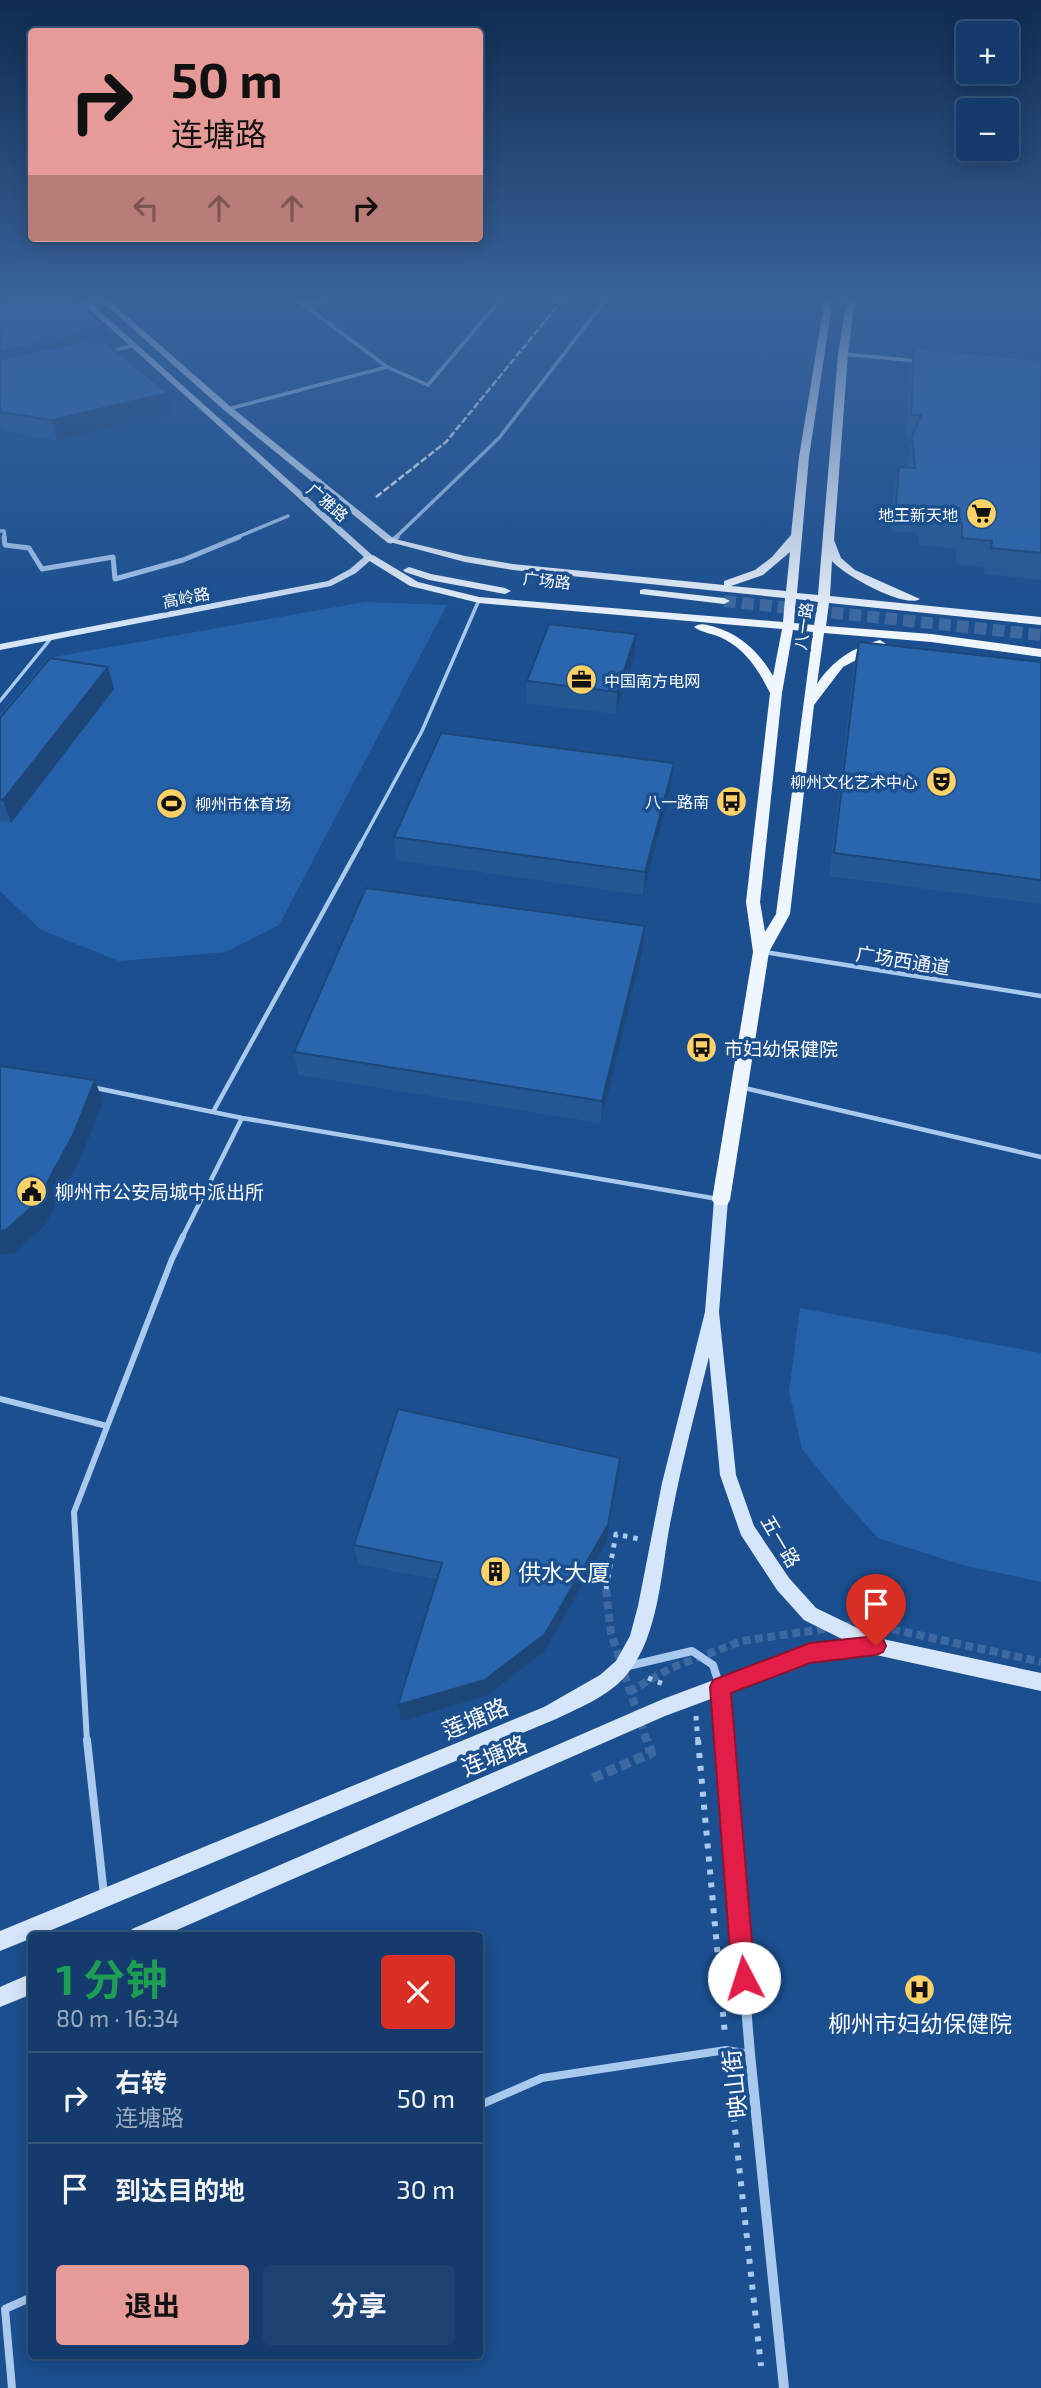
<!DOCTYPE html>
<html lang="zh">
<head>
<meta charset="utf-8">
<style>
	:root { --surface:#143b6b; --page:#1d4271; --text:#f1f3f6; --muted:#9dadc1; --line:#33557e; --accent:#e69b98 }
	body { margin:0; font-family:"Exo 2","Noto Sans SC",sans-serif; background:var(--page); color:var(--text); height:100vh; display:flex; flex-direction:column; font-size:26px; white-space:nowrap }
	* { box-sizing:border-box; margin:0 }
	p { font-size:23px; color:var(--muted) }
	.icon { flex:none; width:38px; height:38px; fill:none; stroke:currentColor; stroke-width:2; stroke-linecap:round; stroke-linejoin:round }
	.map { position:relative; flex:1; overflow:hidden }
	.drawer { position:absolute; left:28px; top:1932px; width:455px; height:427px; display:flex; flex-direction:column; background:var(--surface); border-radius:7px; box-shadow:0 4px 18px #0003,0 0 0 2px var(--line) }
	.drawer>* { flex:none }
	.banner { position:absolute; left:28px; top:28px; width:455px; height:214px; border-radius:7px; box-shadow:0 4px 18px #0003,0 0 0 2px var(--line); background:#e69b98; color:#111; overflow:hidden }
	.fabs { position:absolute; left:956px; top:21px; display:grid; gap:14px }
	.fabs a { display:grid; place-items:center; width:63px; height:63px; border-radius:7px; background:var(--surface); box-shadow:0 4px 18px #0003,0 0 0 2px var(--line); font-size:35px }
	.pin { position:absolute; display:grid; place-items:center; width:60px; height:60px; color:#fff; margin:-72px -30px; border-radius:50% 50% 50% 0; rotate:-45deg; box-shadow:0 0 7px #0007 }
	.pin .icon { rotate:45deg }
	.me { position:absolute; width:77px; margin:-38px; rotate:355deg; stroke-linejoin:round; filter:drop-shadow(0 0 5px #0008) }
	.turn { display:flex; align-items:center; gap:24px; height:147px; padding:0 28px; font-size:32px }
	.turn .icon { width:91px; height:91px; stroke-width:2.5 }
	.turn b { display:block; font-size:49px; line-height:60px }
	.lanes { display:flex; align-items:center; height:66px; padding:0 28px; background:#0003; justify-content:center; gap:35px; direction:ltr }
	.lanes .off { opacity:.35 }
	.round { display:grid; place-items:center; flex:none; width:74px; height:74px; border-radius:7px; background:var(--page) }
	.head { display:flex; align-items:center; justify-content:space-between; height:119px; padding:0 28px }
	h1 { font-size:42px; font-weight:700; line-height:52px; color:#1e9e55 }
	.button { display:flex; gap:14px; margin-top:auto; padding:14px 28px }
	.button a { flex:1; height:80px; border-radius:7px; background:var(--accent); color:#111; font-size:28px; font-weight:700; line-height:80px; text-align:center }
	.button a+a { background:var(--page); color:var(--text) }
	ul { padding:0; list-style:none }
	li { display:flex; align-items:center; gap:21px; height:91px; padding:0 28px; border-top:2px solid var(--line) }
	li div { flex:1 }
	li b { display:block; font-size:26px }
	li em { font-style:normal }
	.map>svg:first-child { display:block }
	.green { fill:#2461a8 }
	.lines { fill:none; stroke-linecap:round; stroke-linejoin:round }
	.street-tunnel-far1 { stroke:#3d69a0; stroke-width:8; stroke-dasharray:8 4.5; stroke-linecap:butt }
	.street-tunnel { stroke:#3d69a0; stroke-width:10; stroke-dasharray:10 5; stroke-linecap:butt }
	.primary-tunnel { stroke:#3d69a0; stroke-width:12; stroke-dasharray:12 6; stroke-linecap:butt }
	.path-far1 { stroke:#a9c9ee; stroke-width:5; stroke-dasharray:4.5 6; stroke-linecap:butt }
	.path { stroke:#a9c9ee; stroke-width:6; stroke-dasharray:5 8; stroke-linecap:butt }
	.lane-far3 { stroke:#a9c9ee; stroke-width:3.5 }
	.lane-far2 { stroke:#a9c9ee; stroke-width:4.5 }
	.lane-far1 { stroke:#a9c9ee; stroke-width:6 }
	.lane { stroke:#a9c9ee; stroke-width:8 }
	.street-far3 { stroke:#a9c9ee; stroke-width:3.5 }
	.street-far2 { stroke:#a9c9ee; stroke-width:5 }
	.street-far1 { stroke:#a9c9ee; stroke-width:8 }
	.street { stroke:#a9c9ee; stroke-width:10 }
	.secondary { fill:#d6e6fa; fill-rule:evenodd }
	.primary { fill:#f0f6ff; fill-rule:evenodd }
	.rail { stroke:#fff; stroke-width:2.5; stroke-dasharray:7 2.5; stroke-linecap:butt }
	.wall { fill:#245895 }
	.shaded-wall { fill:#1d4779 }
	.building { fill:#2a66ad; stroke:#1d4779; stroke-width:2 }
	.route { fill:#e11d48; stroke:#92132f; stroke-width:2 }
	.labels { text-anchor:middle; dominant-baseline:central; stroke-width:7; stroke-linejoin:round; paint-order:stroke }
	.far-street-label { font-size:16px; fill:#fff; stroke:#1b4f8f }
	.far-poi-label { font-size:16px; fill:#fff; stroke:#1b4f8f; text-anchor:end }
	.street-label { font-size:19px; fill:#fff; stroke:#1b4f8f }
	.poi-label { font-size:19px; fill:#fff; stroke:#1b4f8f; text-anchor:start }
	.near-poi-label { font-size:23px; fill:#fff; stroke:#1b4f8f; text-anchor:start }
	.near-street-label { font-size:23px; fill:#fff; stroke:#1b4f8f }
</style>
</head>
<body>
<div class="map">
<svg width="1041" height="2388" viewBox="0 0 1041 2388">
	<rect width="100%" height="100%" fill="#1b4f8f"/>
	<path class="green" d="M365,602L447,605L279,925L226,952L119,961L41,930L0,891V715L48,658Z
		M800,1308L1041,1353V1582L962,1565L878,1538L840,1496L802,1449L789,1391Z"/>
	<g class="lines">
		<path class="street-tunnel-far1" d="M606,1589L611,1633L647,1742
			M843,1626L864,1623L1041,1662
			M629,1692L671,1668L742,1641L831,1628"/>
		<path class="street-tunnel" d="M593,1778L651,1753L647,1740"/>
		<path class="primary-tunnel" d="M724,601L1041,635"/>
		<path class="path-far1" d="M606,1589L616,1534L639,1539
			M648,1678L666,1685
			M696,1716L698,1742"/>
		<path class="path" d="M698,1740L725,2035
			M728,2065L761,2366"/>
		<path class="lane-far3" d="M0,701L52,637
			M360,845L422,731L479,600"/>
		<path class="lane-far2" d="M764,952L1041,996
			M91,1087L242,1118L718,1199
			M740,1087L1041,1157
			M213,1112L361,843
			M182,1238L242,1118"/>
		<path class="lane-far1" d="M0,1399L107,1426
			M87,1742L74,1512L172,1259L183,1236"/>
		<path class="lane" d="M87,1740L104,1895
			M480,2105L542,2078L726,2050L750,2054
			M12,2388L5,2309L32,2297"/>
		<path class="street-far3" d="M295,298L387,367
			M302,306L331,298
			M106,352L132,346
			M843,354L918,361
			M228,409L387,367L428,385L502,298
			M0,531H4L5,538
			M235,538L288,516
			M395,538L499,438L607,298"/>
		<path class="street-far2" d="M4,537L5,545L29,548L42,569L113,557L115,579L183,560L239,537
			M391,541L397,537"/>
		<path class="street-far1" d="M624,1667L692,1651L713,1665L720,1687L725,1742"/>
		<path class="street" d="M724,1740L750,2054L784,2388"/>
		<path class="secondary" d="M77,298H85L372,555V559L356,573L331,586L0,650V644L328,581L350,569L364,557Z
			M98,298H106L231,407L394,539V543H388L225,411Z
			M721,1195L726,1196L728,1200L719,1312L736,1475L754,1526L789,1578L816,1608L878,1638L1041,1673V1691L876,1655L810,1662L665,1716L163,1936H129L132,1929L663,1699L810,1644L846,1641L804,1620L777,1590L741,1535L720,1475L709,1357C696,1409 682,1461 672,1514C661,1564 661,1632 628,1673C611,1695 581,1707 556,1719L37,1936H32V1938L0,1951V1931L544,1707L600,1675L616,1661L630,1636L638,1606L662,1483L705,1312L714,1200L716,1196Z
			M32,1973V1994L0,2007V1987Z"/>
		<path class="primary" d="M825,298H833L809,457L797,593L818,595L838,354L847,298H855L848,354L834,540L841,558L855,570L920,599C905,609 844,575 832,561L830,596L1041,617V625L829,603L826,626L931,634L1041,649V657L931,642L824,633L817,684C833,660 852,648 880,640L886,644L843,667L814,705L790,914L769,952L730,1200L727,1205H715L712,1200L753,952L746,902L770,693C759,671 747,651 724,639C715,634 702,633 694,627C701,622 706,625 715,627C741,635 759,652 773,676L782,629L479,603L410,586L363,557L373,555L418,582L479,597L783,622L785,598L513,570L465,562L386,541L391,538L465,556L513,564L724,585V581L755,570L772,557L791,535L799,457ZM790,552L786,591L731,586L763,575ZM796,599L818,602L814,625L794,623ZM793,630L813,632L776,914L765,932L760,902L782,693Z
			M409,567L431,574L505,588L511,591L505,594L429,580L405,572L403,570Z
			M644,589L724,598L730,601L724,604L640,594V590Z"/>
		<path class="rail" d="M376,497L446,442L564,298"/>
	</g>
	<path class="wall" d="M0,298L107,344L171,413L57,441L6,432L0,426Z
		M914,348L1041,360V580L984,574L985,567L956,564V549L918,545L919,533L891,531L893,492L899,467L907,468V462L911,440L906,439L910,372Z
		M859,642L1041,662V904L829,876L854,665Z
		M634,656L616,714L526,703L527,681Z
		M114,689L11,823L0,821V718Z
		M674,763L671,786L643,895L396,860L394,837Z
		M645,926L643,949L601,1123L298,1075L294,1052Z
		M620,1458L618,1477L606,1543L545,1651L486,1696L401,1721L436,1579L358,1564L354,1545Z"/>
	<path class="shaded-wall" d="M104,325L108,345L0,373V352Z
		M168,393L171,413L57,441L52,420Z
		M636,634L634,656L616,714L617,692Z
		M108,667L114,689L11,823L3,800Z
		M674,763L671,786L643,895L645,872Z
		M645,926L643,949L601,1123L602,1101Z
		M95,1080L103,1102L81,1157L45,1225L16,1252L0,1255V1231Z
		M620,1458L618,1477L606,1543L545,1651L486,1696L401,1721L398,1705Z"/>
	<path class="building" d="M0,298H77L104,325L89,329L92,331L0,352Z
		M100,338L168,393L52,420L0,412V359Z
		M914,348L1041,360V553L991,548L992,541L962,538V523L923,519L924,507L896,505L899,467L915,468L912,437L921,415H911Z
		M549,624L636,634L617,692L527,681Z
		M859,642L1041,662V880L834,853Z
		M50,658L108,667L3,800L0,799V718Z
		M441,733L674,763L645,872L394,837Z
		M366,888L645,926L602,1101L294,1052Z
		M0,1066L95,1080L73,1135L36,1203L6,1230L0,1231Z
		M398,1409L620,1458L608,1525L545,1634L485,1680L398,1705L442,1563L354,1545Z"/>
	<linearGradient id="sky" x2="0" y2="1"><stop stop-color="#0f2b4f"/><stop offset="0.47" stop-color="#39639b"/><stop offset="1" stop-color="#39639b" stop-opacity="0"/></linearGradient>
	<rect width="1041" height="633" fill="url(#sky)"/>
	<path class="route" d="M876,1636L883,1639L886,1646L883,1652L876,1655L810,1663L731,1693L755,1978L752,1987L744,1990L736,1987L732,1978L710,1687L713,1680L810,1643Z"/>
	<defs>
		<symbol id="supermarket-disc" viewBox="-11 -11 22 22"><circle r="9.5" fill="#ffd166" stroke="#1b4f8f"/><path d="M-6-5.5h2.5l.6 2H6L4.5 2H-2.5L-4.4-4H-6ZM-1.5 3.2a1.3 1.3 0 1 0 .1 0ZM3 3.2a1.3 1.3 0 1 0 .1 0Z" fill="#111"/></symbol>
		<symbol id="office-disc" viewBox="-11 -11 22 22"><circle r="9.5" fill="#ffd166" stroke="#1b4f8f"/><path d="M-6-3h4V-5.5h4V-3h4V5H-6ZM-1-4.5V-3h2v-1.5ZM-6 0V1H6V0Z" fill="#111"/></symbol>
		<symbol id="theatre-disc" viewBox="-11 -11 22 22"><circle r="9.5" fill="#ffd166" stroke="#1b4f8f"/><path d="M-5-5.5Q0-4 5-5.5V0Q5 5 0 6Q-5 5-5 0ZM-3.3-2.5H-1v1.5H-3.3ZM1-2.5H3.3v1.5H1ZM-2.8 1Q0 5.5 2.8 1Z" fill="#111"/></symbol>
		<symbol id="bus-disc" viewBox="-11 -11 22 22"><circle r="9.5" fill="#ffd166" stroke="#1b4f8f"/><path d="M-5-6H5V4H4V6H2V4H-2V6H-4V4H-5ZM-3.5-4V0h7V-4ZM-3.5 1.2v1.5H-2V1.2ZM2 1.2v1.5H3.5V1.2Z" fill="#111"/></symbol>
		<symbol id="stadium-disc" viewBox="-11 -11 22 22"><circle r="9.5" fill="#ffd166" stroke="#1b4f8f"/><path d="M0-5a6.5 5 0 1 0 0 10a6.5 5 0 1 0 0-10ZM-3.5-1.8h7v3.6h-7Z" fill="#111"/></symbol>
		<symbol id="civic-disc" viewBox="-11 -11 22 22"><circle r="9.5" fill="#ffd166" stroke="#1b4f8f"/><path d="M-.6-6.5H3V-4.5H.6V-3L4-1V1h2V6H-6V1h2V-1L-.6-3ZM-1.2 2.5V6h2.4V2.5Z" fill="#111"/></symbol>
		<symbol id="building-disc" viewBox="-11 -11 22 22"><circle r="9.5" fill="#ffd166" stroke="#1b4f8f"/><path d="M-4-6H4V6H1V3H-1V6H-4ZM-2.5-4.3h1.7v1.8h-1.7ZM.8-4.3h1.7v1.8H.8ZM-2.5-1h1.7V.8h-1.7ZM.8-1h1.7V.8H.8Z" fill="#111"/></symbol>
		<symbol id="hospital-disc" viewBox="-11 -11 22 22"><circle r="9.5" fill="#ffd166" stroke="#1b4f8f"/><path d="M-5-5h3v3.5h4V-5h3V5h-3V1.5h-4V5h-3Z" fill="#111"/></symbol>
	</defs>
	<g fill-rule="evenodd">
		<use href="#supermarket-disc" x="964" y="496" width="35" height="35"/>
		<use href="#office-disc" x="564" y="662" width="35" height="35"/>
		<use href="#theatre-disc" x="924" y="764" width="35" height="35"/>
		<use href="#bus-disc" x="714" y="784" width="35" height="35"/>
		<use href="#stadium-disc" x="154" y="786" width="35" height="35"/>
		<use href="#bus-disc" x="684" y="1030" width="35" height="35"/>
		<use href="#civic-disc" x="14" y="1174" width="35" height="35"/>
		<use href="#building-disc" x="478" y="1554" width="35" height="35"/>
		<use href="#hospital-disc" x="902" y="1972" width="35" height="35"/>
	</g>
	<g class="labels">
		<g class="far-street-label">
			<text transform="translate(328 502) rotate(41)">广雅路</text>
			<text transform="translate(547 580) rotate(6)">广场路</text>
			<text transform="translate(186 597) rotate(-11)">高岭路</text>
			<text transform="translate(803 626) rotate(-82)">八一路</text>
		</g>
		<g class="far-poi-label">
			<text x="958" y="514">地王新天地</text>
			<text x="604" y="680" text-anchor="start">中国南方电网</text>
			<text x="918" y="781">柳州文化艺术中心</text>
			<text x="709" y="801">八一路南</text>
			<text x="195" y="803" text-anchor="start">柳州市体育场</text>
		</g>
		<g class="street-label">
			<text transform="translate(903 960) rotate(9)">广场西通道</text>
			<text transform="translate(781 1541) rotate(59)">五一路</text>
		</g>
		<g class="poi-label">
			<text x="724" y="1048">市妇幼保健院</text>
			<text x="55" y="1191">柳州市公安局城中派出所</text>
		</g>
		<g class="near-poi-label">
			<text x="518" y="1572">供水大厦</text>
			<text x="920" y="2023" text-anchor="middle">柳州市妇幼保健院</text>
		</g>
		<g class="near-street-label">
			<text transform="translate(475 1718) rotate(-23)">莲塘路</text>
			<text transform="translate(494 1755) rotate(-23)">连塘路</text>
			<text transform="translate(734 2084) rotate(-96)">映山街</text>
		</g>
	</g>
</svg>
<div class="fabs">
<a>+</a>
<a>−</a>
</div>
<div class="pin" style="left:876px;top:1646px;background:#d93025"><svg class="icon" aria-label="arrive" viewBox="0 0 24 24"><path d="M6 21V4h12l-3 4 3 4H6"/></svg></div>
<svg class="me" style="left:744px;top:1978px" viewBox="-20 -20 40 40"><circle r="19" fill="#fff"/><path d="M0-13L10 11 0 6-10 11z" fill="#e11d48"/></svg>
<div class="banner">
<div class="turn"><svg class="icon" aria-label="right" viewBox="0 0 24 24"><path d="M7 20v-9h11M14 6l5 5-5 5"/></svg><div><b>50 m</b>连塘路</div></div>
<div class="lanes"><svg class="icon off" aria-label="left" viewBox="0 0 24 24"><path d="M17 20v-9H6M10 6l-5 5 5 5"/></svg><svg class="icon off" aria-label="ahead" viewBox="0 0 24 24"><path d="M12 20V5M6 11l6-6 6 6"/></svg><svg class="icon off" aria-label="ahead" viewBox="0 0 24 24"><path d="M12 20V5M6 11l6-6 6 6"/></svg><svg class="icon" aria-label="right" viewBox="0 0 24 24"><path d="M7 20v-9h11M14 6l5 5-5 5"/></svg></div>
</div>
<section class="drawer">
<div class="head"><div><h1>1 分钟</h1><p>80 m · 16:34</p></div><a class="round" style="background:#d93025;color:#fff"><svg class="icon" aria-label="close" viewBox="0 0 24 24"><path d="M6 6l12 12M18 6L6 18"/></svg></a></div>
<ul>
<li><svg class="icon" aria-label="right" viewBox="0 0 24 24"><path d="M7 20v-9h11M14 6l5 5-5 5"/></svg><div><b>右转</b><p>连塘路</p></div><em>50 m</em></li>
<li><svg class="icon" aria-label="arrive" viewBox="0 0 24 24"><path d="M6 21V4h12l-3 4 3 4H6"/></svg><div><b>到达目的地</b></div><em>30 m</em></li>
</ul>
<div class="button"><a>退出</a><a>分享</a></div>
</section>
</div>
</body>
</html>
